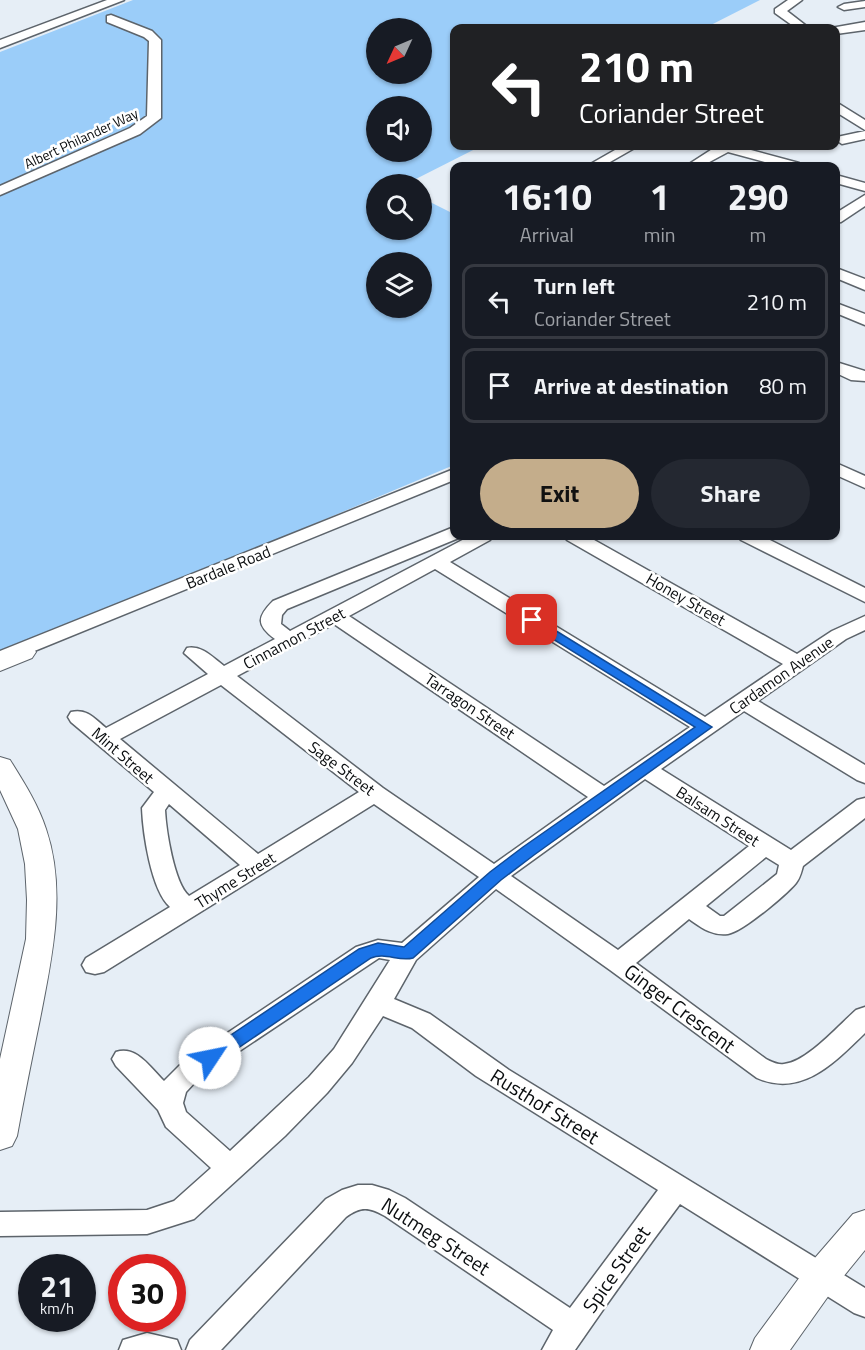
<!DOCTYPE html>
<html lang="en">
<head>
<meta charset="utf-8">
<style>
	:root { --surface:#171b24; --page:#242831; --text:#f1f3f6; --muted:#9ea1a6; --line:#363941; --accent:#c4ad8b }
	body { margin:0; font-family:"Titillium Web",sans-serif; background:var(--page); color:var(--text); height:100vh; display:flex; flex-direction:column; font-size:22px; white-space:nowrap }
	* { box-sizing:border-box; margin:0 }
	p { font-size:20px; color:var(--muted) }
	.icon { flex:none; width:33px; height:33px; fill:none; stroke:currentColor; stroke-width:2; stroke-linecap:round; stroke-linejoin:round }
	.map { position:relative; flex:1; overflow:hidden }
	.sheet { position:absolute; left:450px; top:162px; width:390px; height:378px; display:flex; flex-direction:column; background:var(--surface); border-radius:12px; box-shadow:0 2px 4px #0004 }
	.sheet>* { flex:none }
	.top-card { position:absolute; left:450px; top:24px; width:390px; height:126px; border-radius:12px; box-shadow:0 2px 4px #0004; background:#202124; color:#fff; overflow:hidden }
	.needle { width:39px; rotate:226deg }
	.fabs { position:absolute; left:366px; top:18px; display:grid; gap:12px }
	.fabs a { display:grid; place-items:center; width:66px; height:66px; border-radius:50%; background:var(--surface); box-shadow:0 2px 4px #0004; font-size:30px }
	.speed { position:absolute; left:18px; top:1254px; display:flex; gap:12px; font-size:30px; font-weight:700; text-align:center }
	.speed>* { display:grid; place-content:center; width:78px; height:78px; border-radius:50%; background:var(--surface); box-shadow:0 2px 4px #0004; line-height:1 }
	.speed small { font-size:15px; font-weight:400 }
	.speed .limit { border:9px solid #d22; background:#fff; color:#111 }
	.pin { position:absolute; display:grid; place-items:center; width:51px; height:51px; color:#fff; margin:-26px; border-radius:12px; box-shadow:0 3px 9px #0006 }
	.me { position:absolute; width:66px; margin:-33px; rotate:56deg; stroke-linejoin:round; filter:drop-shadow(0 0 4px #0008) }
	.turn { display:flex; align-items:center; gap:21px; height:126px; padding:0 30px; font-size:27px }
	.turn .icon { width:78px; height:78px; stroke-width:2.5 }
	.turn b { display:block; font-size:42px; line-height:51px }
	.eta { display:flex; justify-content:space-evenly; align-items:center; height:102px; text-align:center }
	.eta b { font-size:36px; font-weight:700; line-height:42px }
	.primary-button { display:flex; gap:12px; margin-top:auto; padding:12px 30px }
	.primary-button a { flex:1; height:69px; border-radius:36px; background:var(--accent); color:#111; font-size:24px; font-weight:700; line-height:69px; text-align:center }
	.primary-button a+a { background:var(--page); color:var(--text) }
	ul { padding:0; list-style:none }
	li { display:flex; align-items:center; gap:18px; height:75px; margin:0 12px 9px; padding:0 18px; border:3px solid var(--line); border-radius:12px }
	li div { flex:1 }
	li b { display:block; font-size:22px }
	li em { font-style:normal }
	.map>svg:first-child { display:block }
	.green { fill:#9bcdf9; fill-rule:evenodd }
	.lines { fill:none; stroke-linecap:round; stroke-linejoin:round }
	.minor-casing { stroke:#5d646b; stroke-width:3 }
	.tertiary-casing { stroke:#5d646b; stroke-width:2 }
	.minor { fill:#fff; fill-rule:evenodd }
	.tertiary { fill:#fff; fill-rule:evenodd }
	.route { fill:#1a73e8; stroke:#114b97; stroke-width:1.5 }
	.labels { text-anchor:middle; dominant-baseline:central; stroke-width:5; stroke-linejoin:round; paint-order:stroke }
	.far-street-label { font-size:14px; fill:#0a0d0f; stroke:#fff }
	.street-label { font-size:16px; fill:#0a0d0f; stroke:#fff }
	.near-street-label { font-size:20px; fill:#0a0d0f; stroke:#fff }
</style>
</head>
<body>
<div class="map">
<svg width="865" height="1350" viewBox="0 0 865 1350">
	<rect width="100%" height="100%" fill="#e6eef6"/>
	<path class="green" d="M133,0H760L705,28H454V146H481L406,184H376V230H422V198L454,214V465L114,608L0,652V52ZM376,28H422V74H376ZM376,106H422V152H376ZM376,262H422V308H376Z"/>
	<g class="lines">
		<defs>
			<path id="minor" d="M107,0H124L0,48V40Z
				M788,0H802L787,11L809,28H796L775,13V9Z
				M865,1V7L844,10L838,7L844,4Z
				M111,15L152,31L161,40V118L140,134L0,195V186L130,128L147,116L149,41L144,37L107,22V16Z
				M865,22V30L836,34V28H831Z
				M836,102L865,120V130L836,112Z
				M865,131V139L842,144L836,140L837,137Z
				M622,146H638L603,166H587Z
				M717,146H736L799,163L801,166H780L728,152L702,166H686Z
				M836,175L865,183V191L836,183Z
				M865,195V206L841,222L836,223V213Z
				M836,268L865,279V290L836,278Z
				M836,303L865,314V325L836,313Z
				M836,362L865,371V381L851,380L836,373Z
				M836,463L865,476V488L836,475Z
				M454,469V480L0,665V651Z
				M454,527V536H462L461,537L287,609L282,615L281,624L290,631L470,536H492L490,540L450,562L705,717L783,664L567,540L565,536H587L797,654L832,631L865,616V630L846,639L758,701L865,765V783L857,780L744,711L661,769L791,850L857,800L865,798V818L803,866C801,873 800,878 796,883C786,895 742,932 728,934C712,936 702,928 689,919L636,963L766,1059C772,1062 777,1065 784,1064C807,1062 839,1025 856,1010L865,1007V1033C835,1062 802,1098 757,1078L610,970L496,889L416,960L394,999L430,1014L509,1070L865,1288V1317L854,1313L680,1204C644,1252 608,1302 575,1350H542L553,1330L385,1216C369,1207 361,1206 346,1217L221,1350H186L190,1340L326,1199L342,1190L358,1185H372L389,1190L405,1198L570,1308L658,1190L476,1076L412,1028L383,1016L352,1063L327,1093L285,1136L194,1219L147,1234L0,1236V1212L147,1210L174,1201L211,1168L166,1127L158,1110L116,1066L112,1059L116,1052C136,1045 150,1067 164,1081L181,1064L356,947L378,940L402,943L479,877L374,804L104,972L95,974L86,972L82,965L86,958L170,907C151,890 143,833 142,808L154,792L71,722L68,717L71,712C87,708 95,719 106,728L208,674L184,653L187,648C202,645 212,657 224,666L275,639C256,625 257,617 273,601ZM435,569L690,727L604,786L349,616ZM334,624L588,797L494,864L383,788L237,676ZM221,685L359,792L258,854L120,739ZM645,779L749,846L618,950L511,876ZM169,804L240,865L189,896C174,883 166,830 165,810ZM766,857L779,865L777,874L724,916H720L706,906ZM379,958L390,960L334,1049L309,1077L230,1151L186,1112L183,1103L186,1092L199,1078Z
				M738,536H762L865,588V602L741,540Z
				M147,1333L177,1340L181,1350H119L123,1340Z"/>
			<path id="tertiary" d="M23,644L32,646L36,652L32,658L0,671V653Z
				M0,757L10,760C23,781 38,804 46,829C67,891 52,957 40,1019C32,1058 24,1097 17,1136L12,1146L0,1150V1059L26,939L27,900L25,864L18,829L0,790Z
				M865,1210V1250L834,1288L790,1350H750L755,1338L808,1266L853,1214Z"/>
		</defs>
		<use href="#minor" class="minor-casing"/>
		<use href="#tertiary" class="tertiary-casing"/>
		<use href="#minor" class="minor"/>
		<use href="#tertiary" class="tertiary"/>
	</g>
	<path class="route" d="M532,616L712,727L534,855L501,880L413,958C399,962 385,952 371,958L216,1063L210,1065L204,1063L201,1058L204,1053L359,949L378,943L404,947L490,872L523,847L695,727L527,623L525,620L527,617Z"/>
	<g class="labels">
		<g class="far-street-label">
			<text transform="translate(81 138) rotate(-25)">Albert Philander Way</text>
		</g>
		<g class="street-label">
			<text transform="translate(228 567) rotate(-22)">Bardale Road</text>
			<text transform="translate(686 599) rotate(30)">Honey Street</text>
			<text transform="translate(294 638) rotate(-28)">Cinnamon Street</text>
			<text transform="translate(781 675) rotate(-35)">Cardamon Avenue</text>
			<text transform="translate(470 706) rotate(34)">Tarragon Street</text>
			<text transform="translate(123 755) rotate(41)">Mint Street</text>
			<text transform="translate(342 768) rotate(37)">Sage Street</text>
			<text transform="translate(718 816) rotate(33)">Balsam Street</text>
			<text transform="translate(235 880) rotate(-32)">Thyme Street</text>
		</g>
		<g class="near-street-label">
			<text transform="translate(680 1008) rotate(37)">Ginger Crescent</text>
			<text transform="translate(545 1106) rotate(32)">Rusthof Street</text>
			<text transform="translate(436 1236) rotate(33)">Nutmeg Street</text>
			<text transform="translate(616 1269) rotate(-55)">Spice Street</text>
		</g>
	</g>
</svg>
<div class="fabs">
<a><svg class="needle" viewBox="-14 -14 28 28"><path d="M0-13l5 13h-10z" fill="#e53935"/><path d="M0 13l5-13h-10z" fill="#9ea1a6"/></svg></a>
<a><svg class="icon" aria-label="sound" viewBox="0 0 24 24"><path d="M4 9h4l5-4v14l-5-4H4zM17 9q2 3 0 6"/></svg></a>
<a><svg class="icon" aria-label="search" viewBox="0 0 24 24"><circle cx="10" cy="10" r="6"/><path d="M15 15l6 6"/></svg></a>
<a><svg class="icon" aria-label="layers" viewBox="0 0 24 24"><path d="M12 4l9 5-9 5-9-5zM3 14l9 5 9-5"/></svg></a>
</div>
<div class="speed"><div>21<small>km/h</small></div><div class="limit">30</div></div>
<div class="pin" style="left:532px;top:620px;background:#d93025"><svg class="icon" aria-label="arrive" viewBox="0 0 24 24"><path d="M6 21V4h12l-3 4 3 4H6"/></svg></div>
<svg class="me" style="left:210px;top:1058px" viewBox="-20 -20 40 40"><circle r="19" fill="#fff"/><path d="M0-13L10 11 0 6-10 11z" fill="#1a73e8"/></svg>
<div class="top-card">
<div class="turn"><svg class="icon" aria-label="left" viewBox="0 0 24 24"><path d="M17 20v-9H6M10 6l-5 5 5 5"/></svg><div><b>210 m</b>Coriander Street</div></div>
</div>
<section class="sheet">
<div class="eta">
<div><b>16:10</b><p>Arrival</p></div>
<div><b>1</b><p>min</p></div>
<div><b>290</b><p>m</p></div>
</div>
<ul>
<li><svg class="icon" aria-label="left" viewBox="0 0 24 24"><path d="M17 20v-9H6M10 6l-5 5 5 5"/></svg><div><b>Turn left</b><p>Coriander Street</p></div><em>210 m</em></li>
<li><svg class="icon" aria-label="arrive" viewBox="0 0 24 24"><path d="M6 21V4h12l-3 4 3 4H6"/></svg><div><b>Arrive at destination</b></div><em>80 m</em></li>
</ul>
<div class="primary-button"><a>Exit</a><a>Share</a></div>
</section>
</div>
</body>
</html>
